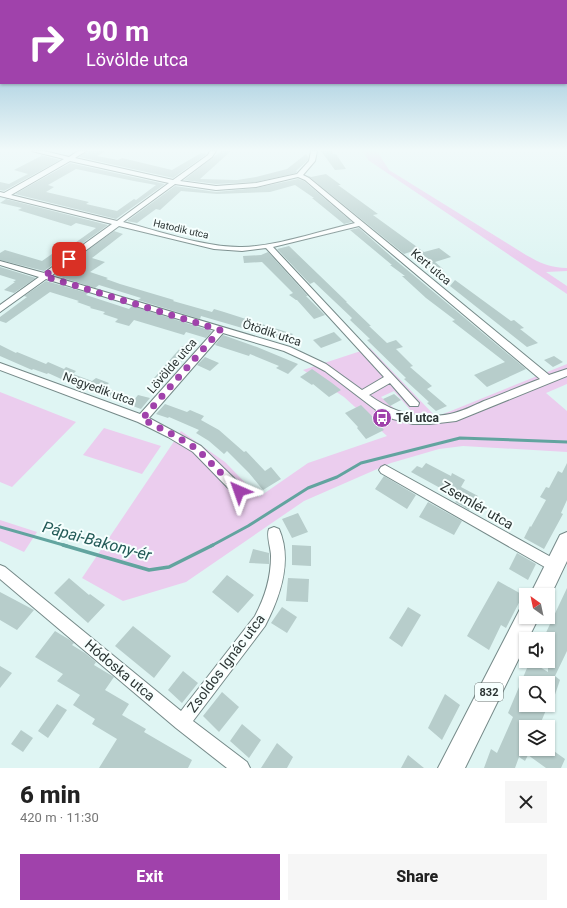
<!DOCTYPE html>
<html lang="en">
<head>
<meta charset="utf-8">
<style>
	:root { --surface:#fff; --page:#f6f6f6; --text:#222; --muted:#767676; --accent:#a042ab }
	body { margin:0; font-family:Roboto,sans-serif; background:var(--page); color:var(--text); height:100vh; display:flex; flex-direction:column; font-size:15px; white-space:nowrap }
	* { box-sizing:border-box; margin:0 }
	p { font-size:13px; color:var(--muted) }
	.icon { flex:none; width:22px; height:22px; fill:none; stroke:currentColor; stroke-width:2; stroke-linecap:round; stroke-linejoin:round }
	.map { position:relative; height:768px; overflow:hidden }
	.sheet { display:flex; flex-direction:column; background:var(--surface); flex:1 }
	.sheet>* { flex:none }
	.banner { position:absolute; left:0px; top:0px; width:567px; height:84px; box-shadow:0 1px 3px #0004; background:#a042ab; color:#fff; overflow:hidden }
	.needle { width:26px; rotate:327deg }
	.fabs { position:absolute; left:519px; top:588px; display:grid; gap:8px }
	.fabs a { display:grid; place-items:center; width:36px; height:36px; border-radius:0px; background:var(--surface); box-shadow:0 1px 3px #0004; font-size:20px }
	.pin { position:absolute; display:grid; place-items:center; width:34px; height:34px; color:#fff; margin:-17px; border-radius:8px; box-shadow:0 2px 6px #0006 }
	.me { position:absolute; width:44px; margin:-22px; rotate:317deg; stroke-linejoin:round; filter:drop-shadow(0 0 3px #0008) }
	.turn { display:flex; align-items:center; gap:14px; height:84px; padding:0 20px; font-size:18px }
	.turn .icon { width:52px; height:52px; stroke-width:2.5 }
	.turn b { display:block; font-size:28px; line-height:34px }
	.round { display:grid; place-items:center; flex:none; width:42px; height:42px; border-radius:0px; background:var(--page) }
	.headline { display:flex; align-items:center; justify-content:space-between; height:68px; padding:0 20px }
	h1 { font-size:24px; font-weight:800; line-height:30px }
	.action { display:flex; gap:8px; margin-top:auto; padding:8px 20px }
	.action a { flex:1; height:46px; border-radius:0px; background:var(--accent); color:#fff; font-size:16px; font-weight:800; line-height:46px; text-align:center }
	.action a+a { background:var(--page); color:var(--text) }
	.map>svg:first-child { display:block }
	.green { fill:#ebcdee; fill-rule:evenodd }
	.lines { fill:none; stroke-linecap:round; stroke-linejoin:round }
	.stream-far1 { stroke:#62a49f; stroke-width:3 }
	.stream { stroke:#62a49f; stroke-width:3.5 }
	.building { fill:#b7cdcb; fill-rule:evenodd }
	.minor-casing { stroke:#758988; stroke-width:2 }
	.primary-casing { stroke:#758988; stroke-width:2 }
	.minor { fill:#fff; fill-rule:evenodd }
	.primary { fill:#fff; fill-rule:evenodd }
	.route { stroke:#a042ab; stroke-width:7; stroke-dasharray:0 12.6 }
	.labels { text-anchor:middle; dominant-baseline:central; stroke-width:4; stroke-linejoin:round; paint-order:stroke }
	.far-street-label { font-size:10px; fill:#2c3534; stroke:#f6fffe }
	.shield { fill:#f6fffe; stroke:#697271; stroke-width:1 }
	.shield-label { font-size:11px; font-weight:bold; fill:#2c3534 }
	.street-label { font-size:12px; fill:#2c3534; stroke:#f6fffe }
	.poi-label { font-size:12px; font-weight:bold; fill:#2c3534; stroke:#f6fffe; text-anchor:start }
	.near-street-label { font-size:14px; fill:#2c3534; stroke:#f6fffe }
	.near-water-label { font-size:16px; font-style:italic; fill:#225a57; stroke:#f6fffe }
</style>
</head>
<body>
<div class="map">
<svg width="567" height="768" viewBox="0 0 567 768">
	<rect width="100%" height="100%" fill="#dff5f3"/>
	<path class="green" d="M363,151H377L389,170L526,255C540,263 551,268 567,268V271L546,272L567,286V294L368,160Z
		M370,348L436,417L567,364V384L546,393L567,411V452L463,446L439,449L391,463L304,501L186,582L123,601L82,578L181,431L225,462L259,497L308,463L387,436L344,397L303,370ZM394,391L413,413L396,410L381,397Z
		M0,392L76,422L12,487L0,482Z
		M104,428L161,446L142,474L83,455Z
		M0,520L37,532L24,552L0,541Z"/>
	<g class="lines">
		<path class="stream-far1" d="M0,527L67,546
			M211,546L248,526L308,488L337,477L361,463L460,438L567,442"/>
		<path class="stream" d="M63,545L149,570L169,567L213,545"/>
	</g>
	<path class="building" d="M87,151H105L97,156L118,160L122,158L172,170L201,153L207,154L173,178L79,157Z
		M221,151H231L200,179L237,180L256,177L287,169L306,154L308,157V160L296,171H297L296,173L256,182L216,184L184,180Z
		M321,151H332L333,154H336L346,169L335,170Z
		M41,155L60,160L4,191L0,190V182L9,184L28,174L14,170L41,156Z
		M70,163L165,184L116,219L15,194ZM76,169L134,181L156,185L136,200L134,199L117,211L86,204L89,202L46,192L54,187L48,185Z
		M326,174L341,185H338L378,214L373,215L424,252L439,248L451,257L435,262L443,269L434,272L410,252L404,254L307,175L311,177Z
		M298,179L304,181L352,222L344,224L312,198H314L295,185L270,192L217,194L181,191L160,210L156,209L137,223L127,221L175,186L216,192L256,188Z
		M6,199L108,225L44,271L0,260V253L5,250L42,261L59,249L65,250L96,228L76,223L71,226L18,210L22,208L0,203Z
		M359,228L393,258L526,369L487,387L474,375L505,362L452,321L455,320L426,298L402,276H405L390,265H392L350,230Z
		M114,231L123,234L92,258L105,262L90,272L108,278L106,279L120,284L174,300L173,301L212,312L214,309L224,312L293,334L287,341L201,316L200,319L138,300L141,298L99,285L95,288L54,275Z
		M289,246L347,302H346L371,326H369L387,343L396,340L403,347L396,349L413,366L410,367L432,386L427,389L447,406L436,411L427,403L429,402L404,379L406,378L367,340L370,339L350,320L352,318L314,282L310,284L277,249Z
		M268,252L308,296H306L325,315L314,319L297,300H296L289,295L293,293L262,262L244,263L243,256L261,255Z
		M0,267L36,278L14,293L4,290L15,282H13L16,280L0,275Z
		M455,280L511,321L514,320L524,328L520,329L538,343L527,347L450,286Z
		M46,281L88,293L86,295L129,309L132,306L212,331L206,338L186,332L184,335L134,320L129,326L115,322L118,319L103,314L105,312L90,308L91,307L77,302L79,301L50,292L6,323L0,321V317L27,297L24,296Z
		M334,332L342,340L321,348L313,340Z
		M223,335L257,347L298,364L288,374L276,368L279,366L250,354L249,356L215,345Z
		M0,345L16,353L17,352L46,364L48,362L64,369L66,367L76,371L73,374L92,381L96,378L109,383L105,387L122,394L116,400L70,383L48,373L47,374L33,369L32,370L0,356Z
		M182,346L193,349L163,381L154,378Z
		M554,356L563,362L553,367L544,360Z
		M205,357L219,363L210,371L197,365Z
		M312,369L332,383L341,390L329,397L313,384L312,385L300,377Z
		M394,394L401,400L390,406L383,399Z
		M138,395L150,398L141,409L130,405Z
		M165,404L187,412L190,410L204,416L201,420L219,430L244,452L246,451L265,471L271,467L281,479L263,490L249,473L227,451L224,454L209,441L196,433L199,430L169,417L168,418L156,414Z
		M361,405L370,414L384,430L366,439L357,428L358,427L345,413Z
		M426,463L451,476L452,473L465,480L461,487L478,496L469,510L455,502L457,500L440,490L442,489L411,472L417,466L422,468Z
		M567,463V500L561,513L563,514L544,549L524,538L530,526L531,527L546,500L540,497L546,487L549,488L558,471L562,473Z
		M384,476L416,495L407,509L375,489Z
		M428,502L462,521L454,535L419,517Z
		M298,513L308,532L292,538L282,519Z
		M292,545L311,546V566L292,565Z
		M253,549L269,553V564L249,563Z
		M517,553L536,564L528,580L509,569Z
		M227,575L254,595L238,613L212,592Z
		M69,578L89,595L90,594L105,605L88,623L54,593Z
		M288,578L309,579L308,602L286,601Z
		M498,581L523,595L506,628L501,625L489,650L467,636Z
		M567,588V651L555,676L560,680L549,712L548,683H526V705H539L546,710L539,727H521L526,731V749H551L565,759L561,768H546L528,755L525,761L519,757L515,768H484L491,749L497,753L513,717L508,713L530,661L548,672V639H543Z
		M0,592L34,610L17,630L0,620Z
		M282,607L297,617L287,633L271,623Z
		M408,607L421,615L402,647L389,638Z
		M133,626L171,656L154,678L115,646Z
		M55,631L70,640L74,643L72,645L85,653L96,662L94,665L114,677L105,690L129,704L122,715L146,729L144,732L192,760L188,768H99L117,739L92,724L95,719L73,705L80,695L57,681L63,674L35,657Z
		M0,666L12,673L0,688Z
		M183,671L198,683L182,703L168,690Z
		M222,692L239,707L219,732L203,716Z
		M445,694L460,705L442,740L428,728Z
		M57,704L67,710L48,738L38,731Z
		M242,724L261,740L249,758L230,741Z
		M21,730L33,738L23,752L11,744Z
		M277,743L293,757L287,768H261Z
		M408,755L424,768H401Z"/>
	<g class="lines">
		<defs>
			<path id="minor" d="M32,151H44L69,157L78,151H86L75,158L173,180L208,155L210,151H216L212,157L180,181L216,186L256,183L297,174L309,161L311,151H317L315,161L303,175L309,178L549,375L567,369V376L456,421L430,424H413L393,419L380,413L325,371L310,363L284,351L223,333L149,418L201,446L243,487L245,491L243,495L239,496L235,495L193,452L168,437L138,422L0,370V363L140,414L215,330L46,279L0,312V305L39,277L0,265V261L44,273L112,224L0,196V192L4,193L64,159ZM70,161L169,183L117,221L11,195ZM298,177L305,180L355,223C320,231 278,246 242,247C207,248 159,231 123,222L175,184L216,190L256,187ZM119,226L214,249L242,251L266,248L384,377L362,390L326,364L290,347L51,276ZM359,226L540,379C521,386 503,394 484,401C473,406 461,412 450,414C420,420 393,413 369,395L390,383L410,406H418L419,403L273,247Z
				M385,465L560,562L562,566L560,570L555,572L550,570L381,473L379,470L381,467Z
				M274,527L279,529C293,561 280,597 265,626L193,721L247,762L250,768H227L176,728L0,579V565L5,567L181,711L255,616C265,597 271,578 271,556C271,548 266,536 269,529Z"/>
			<path id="primary" d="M567,532V561L548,601V595H530L560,535Z
				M526,607V617H539L528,639H526V644L465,768H438L520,609Z"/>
		</defs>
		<use href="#minor" class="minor-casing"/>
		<use href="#primary" class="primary-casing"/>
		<use href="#minor" class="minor"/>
		<use href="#primary" class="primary"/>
	</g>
	<linearGradient id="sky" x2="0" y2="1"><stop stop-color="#72aecb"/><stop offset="0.58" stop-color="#f1fafa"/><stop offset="1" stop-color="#f1fafa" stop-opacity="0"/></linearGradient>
	<rect width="567" height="259" fill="url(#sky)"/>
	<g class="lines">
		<path class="route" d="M69,259L44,276L220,330L142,419L172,434L197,449L239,491"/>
	</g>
	<defs>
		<symbol id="bus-disc" viewBox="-11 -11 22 22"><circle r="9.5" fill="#a042ab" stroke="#f6fffe"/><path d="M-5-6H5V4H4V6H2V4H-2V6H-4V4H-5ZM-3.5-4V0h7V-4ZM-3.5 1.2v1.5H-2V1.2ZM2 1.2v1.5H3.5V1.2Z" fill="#fff"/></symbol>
	</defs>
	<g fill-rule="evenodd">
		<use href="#bus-disc" x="371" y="407" width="22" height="22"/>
	</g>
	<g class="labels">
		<g class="far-street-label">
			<text transform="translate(181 229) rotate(13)">Hatodik utca</text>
		</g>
		<rect class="shield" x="475" y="683" width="28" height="18" rx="3"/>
		<g class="shield-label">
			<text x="489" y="692">832</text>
		</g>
		<g class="street-label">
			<text transform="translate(431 267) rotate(40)">Kert utca</text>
			<text transform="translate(272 333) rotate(18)">Ötödik utca</text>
			<text transform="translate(172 366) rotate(-49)">Lövölde utca</text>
			<text transform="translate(99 389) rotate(20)">Negyedik utca</text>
		</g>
		<g class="poi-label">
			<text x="396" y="418">Tél utca</text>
		</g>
		<g class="near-street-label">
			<text transform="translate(477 505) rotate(30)">Zsemlér utca</text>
			<text transform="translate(226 663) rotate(-53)">Zsoldos Ignác utca</text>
			<text transform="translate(120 670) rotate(40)">Hódoska utca</text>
		</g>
		<g class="near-water-label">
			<text transform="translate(97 541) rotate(15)">Pápai-Bakony-ér</text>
		</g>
	</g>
</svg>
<div class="fabs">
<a><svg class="needle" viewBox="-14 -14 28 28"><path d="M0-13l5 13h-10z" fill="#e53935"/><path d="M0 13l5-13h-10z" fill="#767676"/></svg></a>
<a><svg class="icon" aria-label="sound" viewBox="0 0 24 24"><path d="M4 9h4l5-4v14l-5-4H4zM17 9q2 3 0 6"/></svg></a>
<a><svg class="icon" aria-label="search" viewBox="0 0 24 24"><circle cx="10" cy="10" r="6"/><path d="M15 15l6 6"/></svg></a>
<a><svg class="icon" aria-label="layers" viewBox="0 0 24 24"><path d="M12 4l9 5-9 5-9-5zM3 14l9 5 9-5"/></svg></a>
</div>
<div class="pin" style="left:69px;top:259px;background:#d93025"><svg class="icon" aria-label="arrive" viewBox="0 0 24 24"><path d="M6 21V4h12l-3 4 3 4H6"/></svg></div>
<svg class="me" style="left:239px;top:491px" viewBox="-20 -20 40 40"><path d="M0-17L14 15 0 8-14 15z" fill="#a042ab" stroke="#fff" stroke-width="4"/></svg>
<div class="banner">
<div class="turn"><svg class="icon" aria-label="right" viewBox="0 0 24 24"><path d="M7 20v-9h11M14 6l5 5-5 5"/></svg><div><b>90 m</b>Lövölde utca</div></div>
</div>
</div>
<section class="sheet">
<div class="headline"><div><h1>6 min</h1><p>420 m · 11:30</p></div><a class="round"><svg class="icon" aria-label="close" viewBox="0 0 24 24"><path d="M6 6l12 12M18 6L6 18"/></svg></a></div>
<div class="action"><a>Exit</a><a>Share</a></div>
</section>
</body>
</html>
